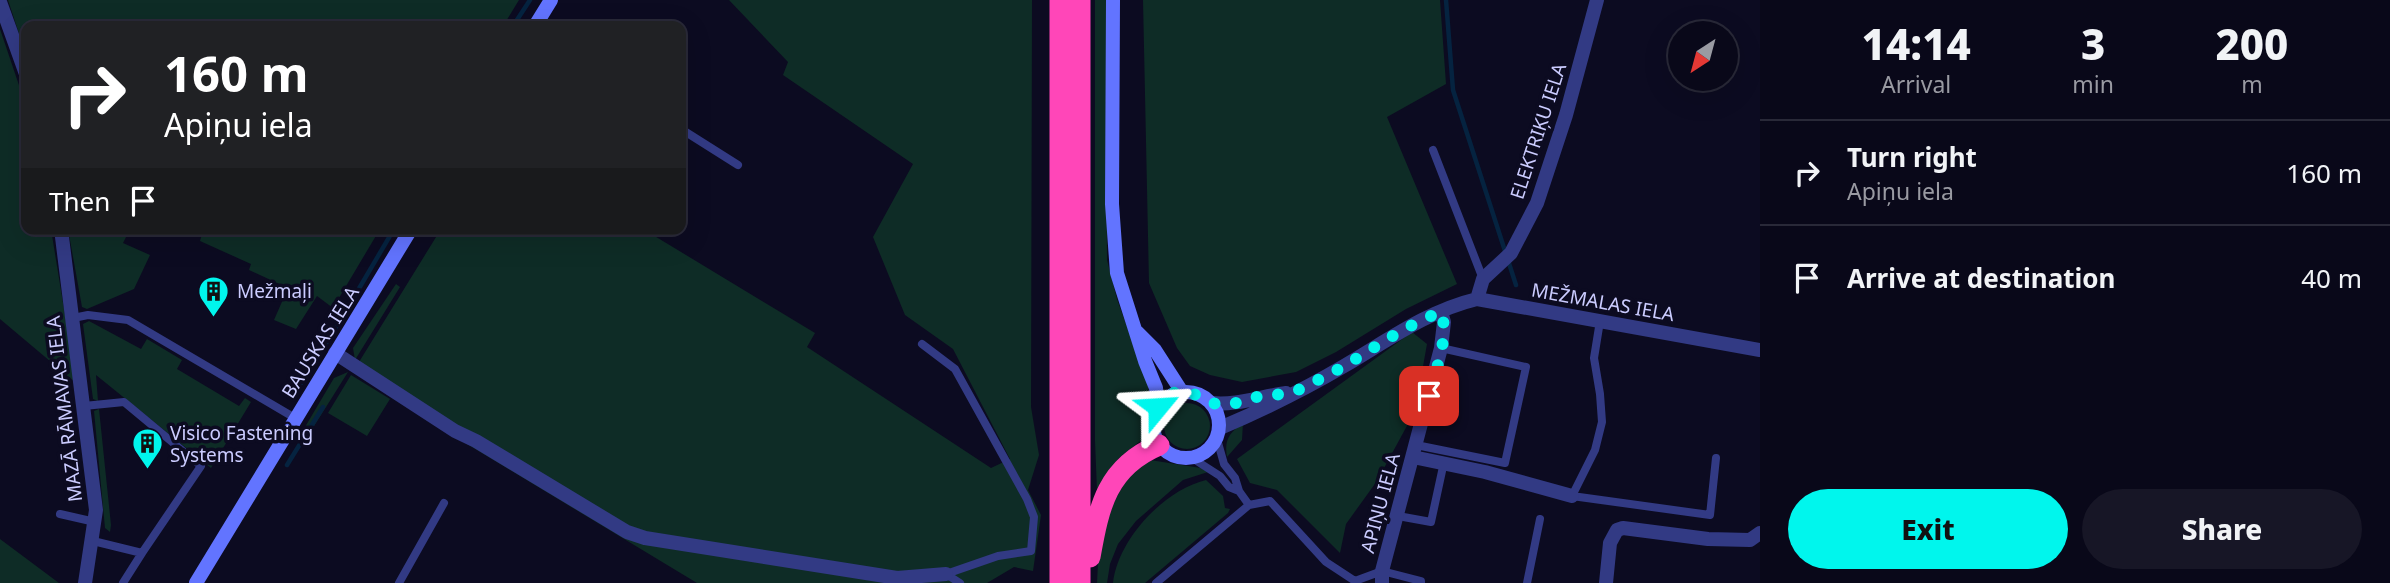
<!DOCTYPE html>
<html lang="en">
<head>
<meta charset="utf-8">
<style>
	:root { --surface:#090819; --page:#171626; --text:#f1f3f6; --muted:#999aa2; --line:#292938; --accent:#00f6ed }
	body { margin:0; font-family:"Noto Sans",sans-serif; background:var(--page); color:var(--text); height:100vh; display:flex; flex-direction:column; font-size:26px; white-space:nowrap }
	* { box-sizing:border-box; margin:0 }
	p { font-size:23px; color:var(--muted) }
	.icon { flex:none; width:38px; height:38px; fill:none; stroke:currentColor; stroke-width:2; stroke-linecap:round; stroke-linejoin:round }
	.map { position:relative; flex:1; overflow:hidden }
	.panel { display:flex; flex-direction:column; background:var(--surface); width:630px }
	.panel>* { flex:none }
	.guide { position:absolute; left:21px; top:21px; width:665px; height:214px; border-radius:14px; box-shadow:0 7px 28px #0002,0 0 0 2px var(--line); background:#202124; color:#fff; overflow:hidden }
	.needle { width:46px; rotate:216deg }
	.controls { position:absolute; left:1668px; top:21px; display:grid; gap:14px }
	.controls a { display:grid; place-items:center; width:70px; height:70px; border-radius:50%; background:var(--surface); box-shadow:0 7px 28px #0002,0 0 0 2px var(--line); font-size:35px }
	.pin { position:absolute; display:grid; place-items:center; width:60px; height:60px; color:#fff; margin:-30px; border-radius:14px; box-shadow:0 4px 10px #0006 }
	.me { position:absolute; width:77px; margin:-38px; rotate:63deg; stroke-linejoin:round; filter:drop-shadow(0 0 5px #0008) }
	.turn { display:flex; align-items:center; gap:24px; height:147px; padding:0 28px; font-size:32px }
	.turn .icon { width:91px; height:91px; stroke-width:2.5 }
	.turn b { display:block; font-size:49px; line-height:60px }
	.then { display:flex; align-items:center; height:66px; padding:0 28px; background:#0003; gap:14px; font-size:26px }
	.eta { display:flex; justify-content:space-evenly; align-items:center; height:119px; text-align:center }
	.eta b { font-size:42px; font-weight:800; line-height:49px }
	.button { display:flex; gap:14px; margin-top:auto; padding:14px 28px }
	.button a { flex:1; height:80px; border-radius:42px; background:var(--accent); color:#111; font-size:28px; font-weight:800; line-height:80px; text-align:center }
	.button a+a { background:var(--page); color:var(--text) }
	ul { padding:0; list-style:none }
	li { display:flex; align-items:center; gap:21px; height:105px; padding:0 28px; border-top:2px solid var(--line) }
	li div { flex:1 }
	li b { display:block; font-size:26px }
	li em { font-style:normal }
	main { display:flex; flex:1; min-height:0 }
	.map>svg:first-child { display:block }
	.green { fill:#0e2c26 }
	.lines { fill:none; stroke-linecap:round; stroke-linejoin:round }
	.stream { stroke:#052340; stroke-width:4.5 }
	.lane { stroke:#323a84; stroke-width:8 }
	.street { stroke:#323a84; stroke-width:14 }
	.secondary { stroke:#6274ff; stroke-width:14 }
	.highway { stroke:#ff46b8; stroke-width:21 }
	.route { stroke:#00f6ed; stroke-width:12; stroke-dasharray:0 21.6 }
	.labels { text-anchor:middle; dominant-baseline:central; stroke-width:7; stroke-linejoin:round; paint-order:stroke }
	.street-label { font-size:19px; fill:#cbccff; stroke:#0c0b21 }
	.poi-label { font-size:19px; fill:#cbccff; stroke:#0c0b21; text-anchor:start }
</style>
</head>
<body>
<main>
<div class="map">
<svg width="1760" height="583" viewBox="0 0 1760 583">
	<rect width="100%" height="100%" fill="#0c0b21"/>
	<path class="green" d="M8,0H519L503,26H26V55Z
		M729,0H1032L1031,407L1039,455L1028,490L1041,515L1033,571L1014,567L987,583H697L414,412L359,362L441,229H643L815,333L807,347L991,468L1010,459L953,349L905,315L873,237L913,164L783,75L788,62Z
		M1095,0H1106L1107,260L1117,299L1148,386L1149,395L1143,422L1144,438L1119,458L1097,491L1095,441Z
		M1143,0H1440L1446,84L1387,117L1457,284L1406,309L1336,352L1296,372L1242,382L1210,375L1190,366L1177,348L1149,283Z
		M0,29L26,106V229H51L76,383L0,319Z
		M68,229H134L131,237L127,235L123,243L150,255L134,289L87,309L82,307Z
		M193,229H380L333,308L317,296L296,329L274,320L288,288L249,270L251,264L200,241L202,234Z
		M396,284L400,287L355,360L353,348Z
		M89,321L141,349L147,339L182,360L177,369L239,406L245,398L251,402L211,468L96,375L98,401L93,399L83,324Z
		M1412,332L1427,344L1415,411L1377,481L1346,524L1340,553L1277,490L1250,483L1237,459Z
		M348,372L311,431L305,427L334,378Z
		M351,375L390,399L367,436L328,413Z
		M1164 426a23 23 0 1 1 46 0a23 23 0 1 1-46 0Z
		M99,409L111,525L110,532L105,528L94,411Z
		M1243,423L1242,440L1227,457C1224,440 1229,433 1243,423Z
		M1150,460L1201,468L1208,472L1183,480L1136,521L1118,544L1110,564L1107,583H1097L1099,544L1106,518L1127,477Z
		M1206,480L1223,496L1225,508L1230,509L1228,513L1145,583H1113C1118,539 1164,490 1206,480Z
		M0,539L59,583H0Z"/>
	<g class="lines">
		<path class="stream" d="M1446,0L1453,90L1516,285
			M513,26L530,0
			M354,297L394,229
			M294,394L343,316
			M287,465L323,407"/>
		<path class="lane" d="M681,129L738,165
			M1433,150L1483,279
			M73,318L88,315L128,320L295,418
			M1600,321L1594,358L1600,394L1602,422L1595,450L1572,496L1710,515L1716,458
			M922,344L955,369L1027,499L1034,517L1031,551L998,556L946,574
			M84,406L124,402L201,466L142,553L93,541
			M1217,439L1224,464L1235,478L1239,491L1249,505
			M1416,445L1505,463L1526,367L1441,348
			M1192,458L1220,476L1229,487L1239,491
			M60,514L95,522
			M1398,516L1431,522L1444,462
			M946,574L960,583
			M123,583L142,553
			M399,583L444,503
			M1156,583L1249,505L1270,501L1326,562L1355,581L1382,571L1421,581V583
			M1527,583L1540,519"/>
		<path class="street" d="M0,2L26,74
			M61,229L96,510L85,583
			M1477,299L1483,279L1511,253L1537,203L1566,115L1597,0
			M335,353L455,431L476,441L627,532L645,538L897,578L946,574
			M1212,403C1234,406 1263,396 1286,393
			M1220,428C1260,411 1305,389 1344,366C1387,341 1427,311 1477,299L1760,350
			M1413,457L1485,472L1572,496
			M1382,583V571L1441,348L1444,322L1441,312
			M1606,583L1610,543L1617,530L1623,528L1708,539L1750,540L1760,533"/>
		<path class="secondary" d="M1113,0L1112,204L1117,273L1145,361L1156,388L1158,407
			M535,26L551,0
			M1137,332L1155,350L1182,392
			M1153 425a33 33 0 1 1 66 0a33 33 0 1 1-66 0Z
			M196,583L411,229"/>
		<path class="highway" d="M1060,0V583
			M1090,557C1099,506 1107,467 1159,445
			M1080,583V0"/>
	</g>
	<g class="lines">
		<path class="route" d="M1158,407C1185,372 1200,406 1225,405C1236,404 1246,399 1257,397C1267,395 1278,395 1289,393C1299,391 1309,384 1318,380C1361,359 1396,329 1441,312C1450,337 1435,371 1429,396"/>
	</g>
	<defs>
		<symbol id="building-pin" viewBox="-11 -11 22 30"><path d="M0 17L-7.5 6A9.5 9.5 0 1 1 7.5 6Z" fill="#00f6ed" stroke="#0c0b21"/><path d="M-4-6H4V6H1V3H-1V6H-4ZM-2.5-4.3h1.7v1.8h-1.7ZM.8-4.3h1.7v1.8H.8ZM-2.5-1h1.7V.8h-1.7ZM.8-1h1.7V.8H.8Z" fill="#111"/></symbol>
	</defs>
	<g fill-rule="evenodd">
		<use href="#building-pin" x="196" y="274" width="35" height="47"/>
		<use href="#building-pin" x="130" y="426" width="35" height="47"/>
	</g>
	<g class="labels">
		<g class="street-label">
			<text transform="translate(1538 131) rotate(-72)">ELEKTRIĶU IELA</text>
			<text transform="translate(1603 302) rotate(10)">MEŽMALAS IELA</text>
			<text transform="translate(320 342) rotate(-58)">BAUSKAS IELA</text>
			<text transform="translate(64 409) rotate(-97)">MAZĀ RĀMAVAS IELA</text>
			<text transform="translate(1380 503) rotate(-75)">APIŅU IELA</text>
		</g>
		<g class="poi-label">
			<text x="237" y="291">Mežmaļi</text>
			<text x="170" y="433">Visico Fastening<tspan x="170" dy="22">Systems</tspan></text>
		</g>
	</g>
</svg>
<div class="controls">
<a><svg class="needle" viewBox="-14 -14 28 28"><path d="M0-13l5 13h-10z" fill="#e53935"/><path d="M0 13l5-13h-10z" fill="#999aa2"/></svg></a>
</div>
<div class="pin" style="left:1429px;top:396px;background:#d93025"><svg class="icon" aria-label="arrive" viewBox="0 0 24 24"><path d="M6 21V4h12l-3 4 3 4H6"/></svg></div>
<svg class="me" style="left:1158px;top:407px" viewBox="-20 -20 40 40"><path d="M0-17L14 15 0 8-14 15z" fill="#00f6ed" stroke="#fff" stroke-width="4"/></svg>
<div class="guide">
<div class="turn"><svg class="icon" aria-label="right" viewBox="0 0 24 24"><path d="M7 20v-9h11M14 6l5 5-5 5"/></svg><div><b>160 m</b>Apiņu iela</div></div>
<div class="then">Then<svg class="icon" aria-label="arrive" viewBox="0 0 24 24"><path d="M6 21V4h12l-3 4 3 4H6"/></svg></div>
</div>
</div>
<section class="panel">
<div class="eta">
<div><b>14:14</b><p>Arrival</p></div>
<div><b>3</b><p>min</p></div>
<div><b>200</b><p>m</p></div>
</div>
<ul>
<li><svg class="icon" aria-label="right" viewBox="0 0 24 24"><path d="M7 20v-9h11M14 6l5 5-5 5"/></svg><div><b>Turn right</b><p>Apiņu iela</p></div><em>160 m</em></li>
<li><svg class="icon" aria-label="arrive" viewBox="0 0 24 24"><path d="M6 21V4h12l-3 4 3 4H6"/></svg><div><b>Arrive at destination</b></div><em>40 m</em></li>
</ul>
<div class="button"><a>Exit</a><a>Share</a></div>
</section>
</main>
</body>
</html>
